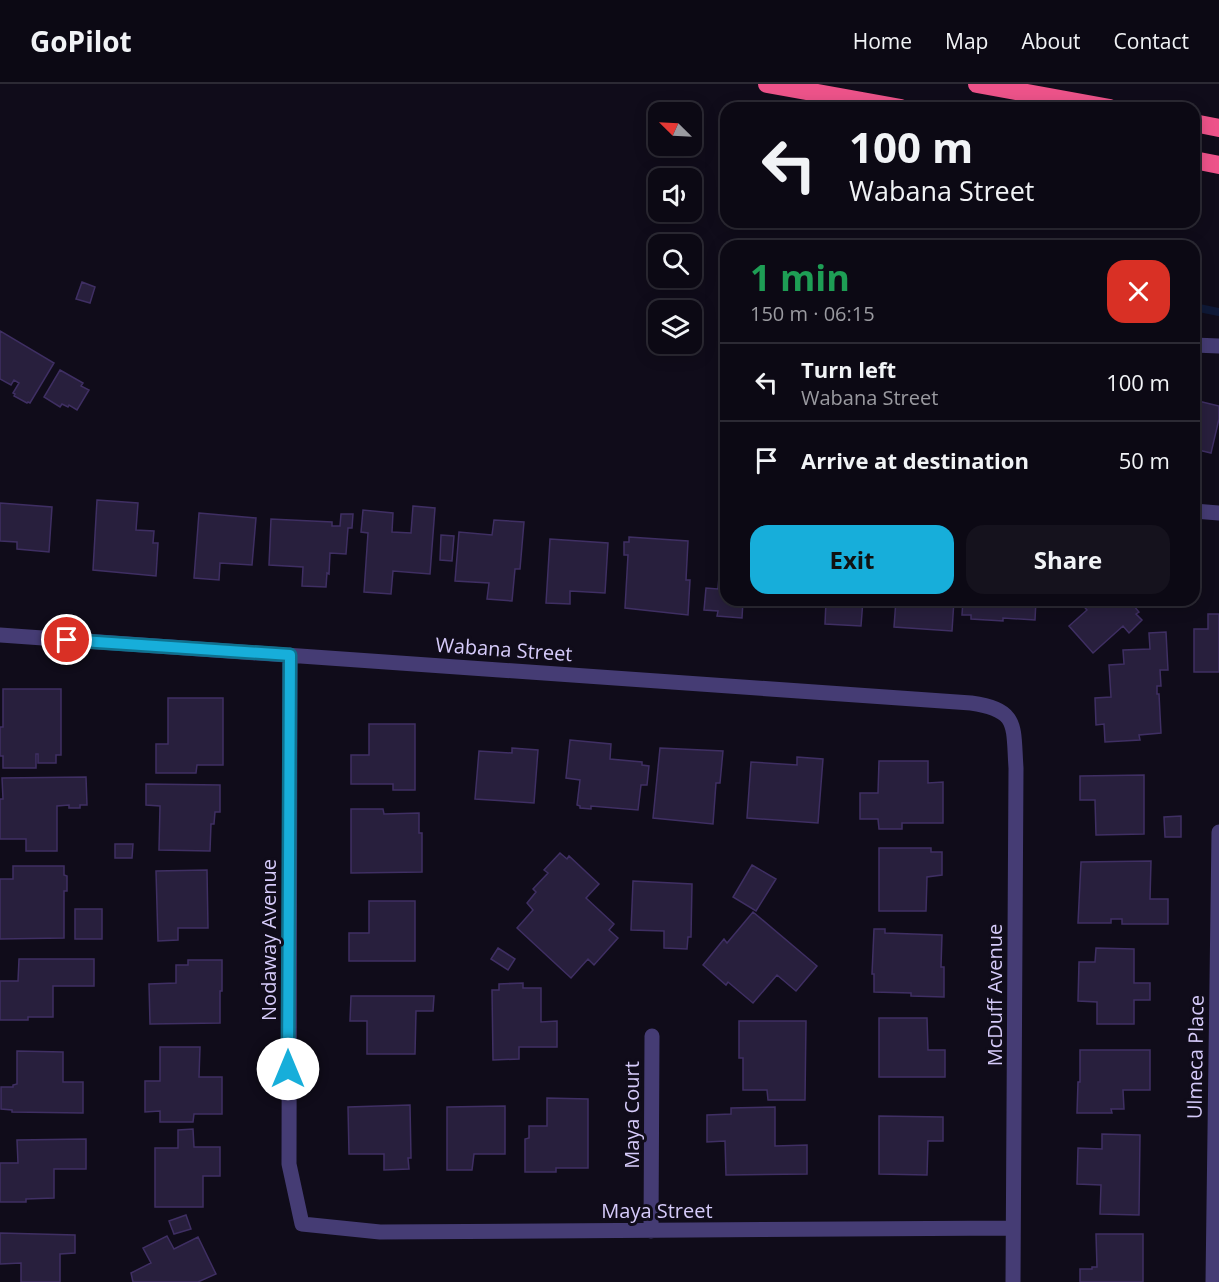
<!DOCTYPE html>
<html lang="en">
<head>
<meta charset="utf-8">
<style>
	:root { --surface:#0c0914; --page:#15121d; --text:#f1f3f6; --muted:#9a9aa0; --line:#2c2a34; --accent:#17aeda }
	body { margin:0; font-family:"Open Sans",sans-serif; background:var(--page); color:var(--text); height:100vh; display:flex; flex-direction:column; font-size:22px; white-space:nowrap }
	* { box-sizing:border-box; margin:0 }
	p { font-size:20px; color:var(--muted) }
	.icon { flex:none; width:33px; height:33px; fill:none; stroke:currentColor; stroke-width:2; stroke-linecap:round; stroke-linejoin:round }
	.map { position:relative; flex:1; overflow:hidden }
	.panel { position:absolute; left:720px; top:156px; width:480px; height:366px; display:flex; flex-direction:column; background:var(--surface); border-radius:18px; box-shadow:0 3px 15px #0003,0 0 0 2px var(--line) }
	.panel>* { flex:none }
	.top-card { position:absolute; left:720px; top:18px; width:480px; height:126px; border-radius:18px; box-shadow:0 3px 15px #0003,0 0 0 2px var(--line); background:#0c0914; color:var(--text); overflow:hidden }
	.needle { width:39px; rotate:294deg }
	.fabs { position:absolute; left:648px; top:18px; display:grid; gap:12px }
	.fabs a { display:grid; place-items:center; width:54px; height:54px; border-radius:12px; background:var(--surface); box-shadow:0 3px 15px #0003,0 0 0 2px var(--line); font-size:30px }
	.pin { position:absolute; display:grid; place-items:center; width:51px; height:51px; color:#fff; margin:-26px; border:3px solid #fff; border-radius:50%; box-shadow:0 2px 6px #0007 }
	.me { position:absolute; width:66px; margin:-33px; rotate:0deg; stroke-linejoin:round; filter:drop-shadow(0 0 4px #0008) }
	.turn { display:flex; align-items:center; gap:21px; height:126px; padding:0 30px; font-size:27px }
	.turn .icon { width:78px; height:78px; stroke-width:2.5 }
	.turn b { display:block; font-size:42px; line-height:51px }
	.round { display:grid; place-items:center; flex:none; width:63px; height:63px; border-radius:18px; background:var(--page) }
	.overview { display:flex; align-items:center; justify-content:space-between; height:102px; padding:0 30px }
	h1 { font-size:36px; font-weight:700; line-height:45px; color:#1e9e55 }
	.cta { display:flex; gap:12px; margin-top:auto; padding:12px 30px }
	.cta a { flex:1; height:69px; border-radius:18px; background:var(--accent); color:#111; font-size:24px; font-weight:700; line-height:69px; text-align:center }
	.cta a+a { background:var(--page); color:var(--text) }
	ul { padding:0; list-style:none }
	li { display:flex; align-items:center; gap:18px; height:78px; padding:0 30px; border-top:2px solid var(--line) }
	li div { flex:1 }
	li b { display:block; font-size:22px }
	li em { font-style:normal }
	header { display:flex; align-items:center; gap:36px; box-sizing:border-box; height:84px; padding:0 30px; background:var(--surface); border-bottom:2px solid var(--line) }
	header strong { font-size:28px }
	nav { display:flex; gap:33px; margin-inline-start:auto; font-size:21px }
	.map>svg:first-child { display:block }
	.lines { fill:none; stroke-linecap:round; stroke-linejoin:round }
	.stream { stroke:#0f1937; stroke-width:8 }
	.building { fill:#281f3d; stroke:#3f2f63; stroke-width:1.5 }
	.minor { stroke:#453c74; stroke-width:15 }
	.highway { stroke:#ed538a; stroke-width:18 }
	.route-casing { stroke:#0f718e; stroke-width:15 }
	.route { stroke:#17aeda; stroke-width:10 }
	.labels { text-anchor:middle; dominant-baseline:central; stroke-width:6; stroke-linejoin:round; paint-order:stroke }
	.street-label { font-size:20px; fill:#d6cbfa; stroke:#100c1a }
</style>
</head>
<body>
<header>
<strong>GoPilot</strong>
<nav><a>Home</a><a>Map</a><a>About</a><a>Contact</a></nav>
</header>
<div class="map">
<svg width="1219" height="1198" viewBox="0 0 1219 1198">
	<rect width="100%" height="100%" fill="#100c1a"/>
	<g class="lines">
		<path class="stream" d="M1194,223L1219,228"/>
	</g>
	<path class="building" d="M82,198L95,203L90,219L76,215Z
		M0,247L54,279L30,319L28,318L27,319L14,312L15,310L13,309L19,299L14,296L11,301L0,295Z
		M60,286L83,299L81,302L89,306L77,326L69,321L68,323L62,320L60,323L44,313Z
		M1194,316L1219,322V335L1211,369L1194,365Z
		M97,416L138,419L136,446L154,447L153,459H158L156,492L93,486Z
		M0,419L52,423L49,468L17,465V458L0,457Z
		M413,422L435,424L430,490L393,487L391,510L364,508L368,449L361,448L363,426L393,429L392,448L411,449Z
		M199,429L256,434L252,481L220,479L219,496L194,494Z
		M341,430H353L352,444H348L346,470L330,469L329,490L327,489L326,503L302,502L303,483L269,481L271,435L332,438V442H340Z
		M494,436L524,438L520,485H515L512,517L487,515L489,499L455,497L459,448L492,451Z
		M441,451L454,452L452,477L440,476Z
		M629,453L688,457L686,496H690L688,531L625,524L628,471H624V458H629Z
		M550,455L608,459L605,509L570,507V520L546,519Z
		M721,467H726V516H776L775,520L743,517L742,534L717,532L718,527L704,526L706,504L718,505Z
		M815,516H863L861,542L825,540L826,517Z
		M896,516H954L952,547L894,543Z
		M963,516H1036L1035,536L1003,534V537L971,535V531H962Z
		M1078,516H1129L1139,528L1136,530L1142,536L1129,549L1123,542L1093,569L1069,542L1087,526Z
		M1208,530H1219V588H1194V545H1208Z
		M1166,548L1168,586H1160L1161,602H1157V610H1159L1161,649L1139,651L1140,656L1105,658L1104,640L1096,641L1095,614L1111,613L1109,581L1124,580L1123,566L1150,565L1149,549Z
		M3,605H61V671H56V679H38V670H36V684H3V672H0V643H3Z
		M168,614H223V681H197L196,689H156V660H168Z
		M369,640H415V706H393V700H351V671H369Z
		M570,656L611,660L610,675L642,678V681L649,682L647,701H641L638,726L591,722V725L580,724V722L577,721L580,696L566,694Z
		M512,664L538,666L534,719L475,715L479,667L512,669Z
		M660,664L723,667L720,699H716L713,740L653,734Z
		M797,673L823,675L818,739L747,734L751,678L797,681Z
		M879,677H928V699L943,698V739H902V745H879L878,735H860V709H878Z
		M1144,691V750L1096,751L1095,716H1080V692Z
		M86,693L87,721H80V724H69V721L57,722V767H26V755H0V715H3L2,694Z
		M146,700L220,701V728H215L214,740H211L210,767L159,766L160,722L146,721Z
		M351,725H383L384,730L419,729V749H422V788L351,789Z
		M1181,732V753H1165L1164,733Z
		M115,760H133L132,774H115Z
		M879,764H931V768H942V791L927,793L926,827H879Z
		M560,769L567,775L569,772L599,800L586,814L614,840L609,846L618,854L594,881L588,875L571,894L517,844L533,826L527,819L536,808L533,805L548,789L544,786Z
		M1151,777L1150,815H1168V840H1122V835H1111V839H1078L1081,778Z
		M752,781L776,795L756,827L733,813Z
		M13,782H64V791L67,792V807H64V854L0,855V795H13Z
		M207,786L208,844H178V856L158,857L156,787Z
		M633,797L692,800L691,853H688L687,865L664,864V847L631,846Z
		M369,817H415V877H349V849H369Z
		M75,825H102V855H75Z
		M753,828L817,882L796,907L777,891L753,919L728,898L726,901L703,881L724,855L727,859Z
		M874,845H885V849L942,851L941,883H944V913L911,912V909L874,908V890H872Z
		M498,864L515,875L508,886L491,875Z
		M1096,864L1134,865V899H1150V916H1134V940H1097V918L1078,917L1079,878H1095Z
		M19,875H94V902H53V933H28V936H0V897H18Z
		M188,876H222V907H220V939L150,940L149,900L176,899V881H188Z
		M523,899V904H541V938L557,937V963H519V975L493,976L492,906H499V900Z
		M351,912H434L433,927H416L415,970H367V937H350Z
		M879,934H927L928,966H945V993H879Z
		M739,937H806L805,1016H768L767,1006H743V974H739Z
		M160,963H200L199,993H222V1030H194L193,1038H160V1027L145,1028V997H160Z
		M1080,966H1150V1006H1123L1124,1025H1111L1112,1029H1077L1078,998H1080Z
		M17,967L63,968V998H83V1029L12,1028V1026L1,1025V1003H13V1001L17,1000Z
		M547,1014L588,1015V1084H556V1088H525V1055L529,1054V1042H547Z
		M410,1021L411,1074H408L409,1085L384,1086V1070H349L348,1023Z
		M505,1022V1070H474L472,1086H447V1023Z
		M775,1023V1062L807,1061V1090L726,1091L725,1057L707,1058V1031L731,1030V1024Z
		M879,1032L943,1033V1057H928L927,1091L879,1090Z
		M193,1045L194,1063H220V1092H203V1123H155V1064H178V1046Z
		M1102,1050L1140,1051L1139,1131L1100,1130L1101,1101L1077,1100L1078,1064L1102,1065Z
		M86,1055V1085H54V1114L26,1115V1118H0V1079H18L17,1056Z
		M186,1131L191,1145L174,1150L169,1137Z
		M0,1149L75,1151V1169L60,1170V1198H21V1179L0,1180Z
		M1096,1150H1143V1198H1080V1185H1092V1183H1097Z
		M167,1152L174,1165L198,1153L216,1190L198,1198H133L131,1189L151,1179L143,1164Z"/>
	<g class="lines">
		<path class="minor" d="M1194,261L1219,262
			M1194,427L1219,429
			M0,551L971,619C1019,626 1013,641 1016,684L1013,1198
			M290,571L289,1080L302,1140L380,1148L1013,1144
			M651,1147L652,952
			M1213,1198L1219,748"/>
		<path class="highway" d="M767,0L901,24
			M977,0L1110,24
			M1194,39L1219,44
			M1194,76L1219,81"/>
	</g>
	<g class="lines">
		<defs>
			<path id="route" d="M67,556L290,571L288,985"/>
		</defs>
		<use href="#route" class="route-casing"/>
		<use href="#route" class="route"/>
	</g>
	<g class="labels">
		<g class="street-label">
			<text transform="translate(504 565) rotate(4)">Wabana Street</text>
			<text transform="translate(268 856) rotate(-90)">Nodaway Avenue</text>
			<text transform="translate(994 911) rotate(-90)">McDuff Avenue</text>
			<text transform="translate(1195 973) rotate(-89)">Ulmeca Place</text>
			<text transform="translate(631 1031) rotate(-90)">Maya Court</text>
			<text x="657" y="1126">Maya Street</text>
		</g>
	</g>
</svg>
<div class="fabs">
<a><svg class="needle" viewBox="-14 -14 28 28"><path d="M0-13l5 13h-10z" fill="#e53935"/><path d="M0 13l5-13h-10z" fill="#9a9aa0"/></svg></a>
<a><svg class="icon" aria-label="sound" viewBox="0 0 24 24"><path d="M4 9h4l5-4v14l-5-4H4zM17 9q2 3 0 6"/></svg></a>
<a><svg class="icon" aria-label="search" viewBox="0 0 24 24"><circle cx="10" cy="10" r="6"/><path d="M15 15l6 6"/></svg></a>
<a><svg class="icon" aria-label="layers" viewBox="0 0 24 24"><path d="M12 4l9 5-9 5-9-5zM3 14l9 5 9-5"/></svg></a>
</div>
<div class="pin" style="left:67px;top:556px;background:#d93025"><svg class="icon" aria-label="arrive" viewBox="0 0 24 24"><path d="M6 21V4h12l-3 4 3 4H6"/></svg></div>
<svg class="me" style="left:288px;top:985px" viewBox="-20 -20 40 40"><circle r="19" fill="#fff"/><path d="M0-13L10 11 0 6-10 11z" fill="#17aeda"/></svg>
<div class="top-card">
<div class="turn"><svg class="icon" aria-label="left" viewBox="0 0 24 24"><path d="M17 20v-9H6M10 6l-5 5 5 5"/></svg><div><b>100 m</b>Wabana Street</div></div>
</div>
<section class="panel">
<div class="overview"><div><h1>1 min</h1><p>150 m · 06:15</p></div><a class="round" style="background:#d93025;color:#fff"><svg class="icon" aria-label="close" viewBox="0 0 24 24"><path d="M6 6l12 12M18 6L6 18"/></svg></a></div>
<ul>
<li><svg class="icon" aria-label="left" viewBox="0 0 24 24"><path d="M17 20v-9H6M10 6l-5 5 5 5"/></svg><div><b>Turn left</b><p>Wabana Street</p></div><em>100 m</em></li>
<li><svg class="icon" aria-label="arrive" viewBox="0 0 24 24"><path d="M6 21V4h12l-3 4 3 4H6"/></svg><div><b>Arrive at destination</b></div><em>50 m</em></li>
</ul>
<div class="cta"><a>Exit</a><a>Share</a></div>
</section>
</div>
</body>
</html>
